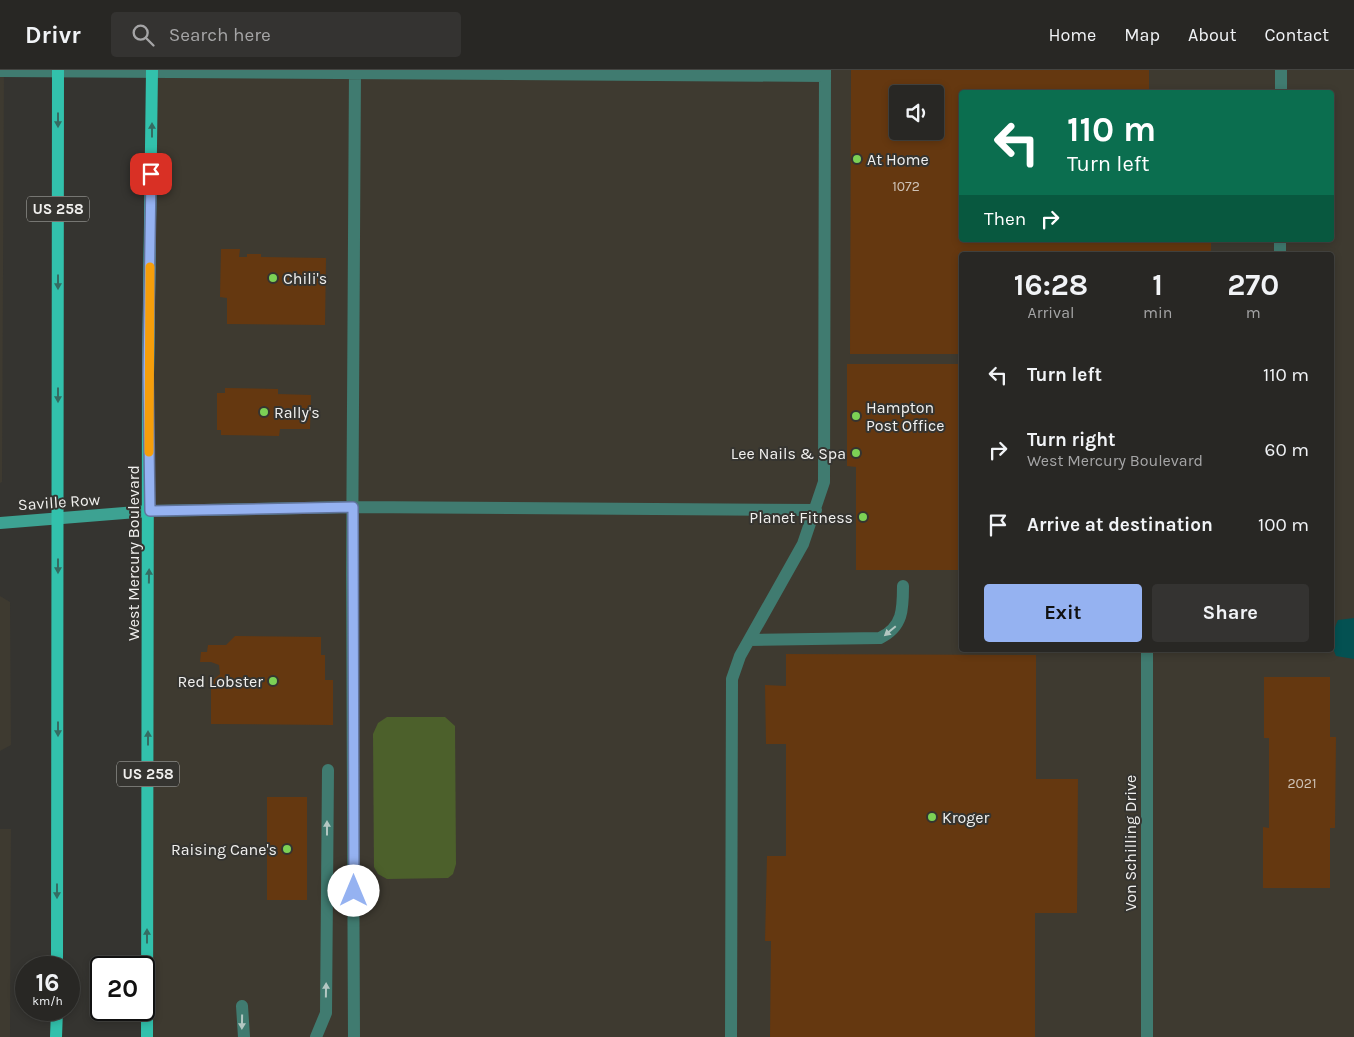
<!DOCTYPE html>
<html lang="en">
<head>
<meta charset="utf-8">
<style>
	:root { --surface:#282724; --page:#343331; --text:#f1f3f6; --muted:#a5a5a6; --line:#444441; --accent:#95b2f1 }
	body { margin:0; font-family:Karla,sans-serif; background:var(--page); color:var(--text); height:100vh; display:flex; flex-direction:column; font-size:19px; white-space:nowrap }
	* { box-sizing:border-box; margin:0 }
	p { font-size:16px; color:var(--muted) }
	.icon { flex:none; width:28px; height:28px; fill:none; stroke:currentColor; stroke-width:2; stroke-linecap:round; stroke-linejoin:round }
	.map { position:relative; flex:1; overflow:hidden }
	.sheet { position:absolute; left:959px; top:182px; width:375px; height:400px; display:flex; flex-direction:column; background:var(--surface); border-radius:5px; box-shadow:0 2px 8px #0003,0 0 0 1px var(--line) }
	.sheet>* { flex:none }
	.guide { position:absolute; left:959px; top:20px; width:375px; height:152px; border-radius:5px; box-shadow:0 2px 8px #0003,0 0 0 1px var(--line); background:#0b6e4f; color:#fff; overflow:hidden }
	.tools { position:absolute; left:889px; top:15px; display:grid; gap:10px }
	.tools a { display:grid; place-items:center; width:55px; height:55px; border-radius:5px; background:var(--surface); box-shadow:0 2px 8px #0003,0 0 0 1px var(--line); font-size:25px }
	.speed { position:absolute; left:15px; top:886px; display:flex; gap:10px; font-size:25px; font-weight:700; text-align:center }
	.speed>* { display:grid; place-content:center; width:65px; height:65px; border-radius:50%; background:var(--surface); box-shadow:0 2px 8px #0003,0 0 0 1px var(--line); line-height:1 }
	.speed small { font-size:12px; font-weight:400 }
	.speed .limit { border:2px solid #111; border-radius:8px; background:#fff; color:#111 }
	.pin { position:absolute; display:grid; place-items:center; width:42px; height:42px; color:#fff; margin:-21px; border-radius:10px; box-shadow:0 2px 8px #0006 }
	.me { position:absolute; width:55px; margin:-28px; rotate:0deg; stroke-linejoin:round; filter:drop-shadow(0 0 4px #0008) }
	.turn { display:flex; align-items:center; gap:18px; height:105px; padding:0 25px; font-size:22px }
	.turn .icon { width:65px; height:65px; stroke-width:2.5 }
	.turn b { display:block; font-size:35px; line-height:42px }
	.then { display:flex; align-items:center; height:48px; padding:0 25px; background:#0003; gap:10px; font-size:19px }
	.eta { display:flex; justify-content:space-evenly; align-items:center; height:85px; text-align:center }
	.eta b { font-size:30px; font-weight:700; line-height:35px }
	.primary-button { display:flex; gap:10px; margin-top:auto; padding:10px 25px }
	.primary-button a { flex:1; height:58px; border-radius:5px; background:var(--accent); color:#111; font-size:20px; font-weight:700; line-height:58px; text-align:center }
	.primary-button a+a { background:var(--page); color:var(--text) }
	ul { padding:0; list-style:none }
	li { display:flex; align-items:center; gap:15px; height:75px; padding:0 25px }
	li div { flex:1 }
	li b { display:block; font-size:19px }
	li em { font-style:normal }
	header { display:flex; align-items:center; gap:30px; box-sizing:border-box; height:70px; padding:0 25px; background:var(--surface); border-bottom:1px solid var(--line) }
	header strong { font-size:24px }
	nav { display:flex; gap:28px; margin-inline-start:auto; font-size:18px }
	.search { width:350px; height:45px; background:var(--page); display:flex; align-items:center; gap:12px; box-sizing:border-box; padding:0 18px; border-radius:5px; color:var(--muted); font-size:19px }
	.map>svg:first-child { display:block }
	.built { fill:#3e3a30; fill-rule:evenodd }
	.green { fill:#4c602b }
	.water { fill:#045152 }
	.building { fill:#653810; fill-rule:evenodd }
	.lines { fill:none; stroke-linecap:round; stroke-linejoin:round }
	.lane { stroke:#407b70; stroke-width:12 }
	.street { stroke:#407b70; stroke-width:12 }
	.secondary { stroke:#3da292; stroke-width:12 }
	.primary { stroke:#32c1ac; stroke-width:12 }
	.oneway { fill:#346c62 }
	.oneway2 { fill:#b3c7c2 }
	.route-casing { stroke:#61749d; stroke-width:12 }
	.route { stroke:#95b2f1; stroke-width:9 }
	.slow { stroke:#f59e0b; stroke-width:9 }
	.poi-dot { fill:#7cd155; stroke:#353430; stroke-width:2 }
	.labels { text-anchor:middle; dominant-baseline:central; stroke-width:4; stroke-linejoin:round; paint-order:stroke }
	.number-label { font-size:14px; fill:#cec2b6 }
	.shield { fill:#353430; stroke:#b9b8b5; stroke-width:1 }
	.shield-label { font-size:15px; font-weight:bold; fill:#f1f0ee }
	.poi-label { font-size:16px; fill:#f1f0ee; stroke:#353430; text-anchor:start }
	.street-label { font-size:16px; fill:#f1f0ee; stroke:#353430 }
</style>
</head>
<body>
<header>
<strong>Drivr</strong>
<div class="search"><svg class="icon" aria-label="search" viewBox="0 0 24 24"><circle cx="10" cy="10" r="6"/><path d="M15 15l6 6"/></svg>Search here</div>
<nav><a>Home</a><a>Map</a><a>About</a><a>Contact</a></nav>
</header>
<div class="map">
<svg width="1354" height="967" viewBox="0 0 1354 967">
	<rect width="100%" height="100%" fill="#353430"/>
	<path class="built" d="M0,0H4L2,412L0,413Z
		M151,0H1354V967H150ZM961,22H1331V170H961ZM898,24H935V61H898ZM961,185H1331V580H961Z
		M0,526L10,532L11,675L0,681Z
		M0,759H11L10,967H0Z"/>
	<path class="green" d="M387,647H445L455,656L456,794L453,804L448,808L387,809L378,804L374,797L373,664L378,653Z"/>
	<path class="water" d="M1354,548V589L1336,586C1330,573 1332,563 1338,550Z"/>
	<path class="building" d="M851,0H1149V22H961V170H1211V185H961V284H850ZM898,24H935V61H898Z
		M221,179H240L239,187H247V184H261V187L326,188L325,255L227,254V228L220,227Z
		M847,294H961V500H856V397L847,396Z
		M225,318L278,319V324L311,325L310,359H280L279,366L221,365V360H217V323H225Z
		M235,566L321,567V585H325V610H333V655L211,654V612L220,604L219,595L211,592H200L201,582H207L208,575H226Z
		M786,584L1036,585V709H1078L1077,843H1035V967H770L771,871H765L767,786H786V674H766L765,615L786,616Z
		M1264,607H1330V667H1336L1335,758H1330V818H1263V757L1269,758V668H1264Z
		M267,727H307V830H267Z"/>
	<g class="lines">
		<path class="lane" d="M0,1L825,6
			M149,441L353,437L816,440
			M749,570L880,568C903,557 903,539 903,516
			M242,936L244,967
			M316,967L326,943L328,700
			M354,967L352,505L355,0
			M731,967L732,609L740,586L803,474L824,412L825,0"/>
		<path class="street" d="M1281,22V0
			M1280,185V170
			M1147,967V580"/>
		<path class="secondary" d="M0,453L149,441"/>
		<path class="primary" d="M57,898L58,0
			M56,967L57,940
			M147,967L148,305L152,0"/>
	</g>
	<defs><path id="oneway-solid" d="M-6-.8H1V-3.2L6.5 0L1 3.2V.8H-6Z" transform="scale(1.25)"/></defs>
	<g class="oneway">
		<use href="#oneway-solid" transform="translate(58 50) rotate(90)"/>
		<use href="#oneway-solid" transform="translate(152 60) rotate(-90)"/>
		<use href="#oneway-solid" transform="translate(58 212) rotate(90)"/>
		<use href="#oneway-solid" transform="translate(58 325) rotate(90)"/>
		<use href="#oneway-solid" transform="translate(58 496) rotate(90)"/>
		<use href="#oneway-solid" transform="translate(149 506) rotate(-89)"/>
		<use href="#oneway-solid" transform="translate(58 659) rotate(90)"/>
		<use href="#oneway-solid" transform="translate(148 668) rotate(-90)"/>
		<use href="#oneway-solid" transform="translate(57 821) rotate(90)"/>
		<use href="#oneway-solid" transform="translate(147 866) rotate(-90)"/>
	</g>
	<g class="oneway2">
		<use href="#oneway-solid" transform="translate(890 561) rotate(140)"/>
		<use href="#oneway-solid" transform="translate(327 758) rotate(-90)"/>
		<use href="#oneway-solid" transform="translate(326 920) rotate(-89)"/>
		<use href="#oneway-solid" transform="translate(242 952) rotate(91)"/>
	</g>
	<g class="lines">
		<defs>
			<path id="route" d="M151,104L148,305L150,441L353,437L354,821"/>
		</defs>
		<use href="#route" class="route-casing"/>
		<use href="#route" class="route"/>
		<path class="slow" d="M149,382L150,197"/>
	</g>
	<g class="poi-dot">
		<circle cx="857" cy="89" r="5"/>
		<circle cx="273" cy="208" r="5"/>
		<circle cx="264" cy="342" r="5"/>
		<circle cx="856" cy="346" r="5"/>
		<circle cx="856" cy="383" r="5"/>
		<circle cx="863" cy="447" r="5"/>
		<circle cx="273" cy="611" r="5"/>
		<circle cx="932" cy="747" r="5"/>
		<circle cx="287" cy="779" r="5"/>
	</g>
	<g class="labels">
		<g class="number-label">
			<text x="906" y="116">1072</text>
			<text x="1302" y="713">2021</text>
		</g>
		<g class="shield">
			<rect x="27" y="126.5" width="62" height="25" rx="4"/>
			<rect x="117" y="691.5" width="62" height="25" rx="4"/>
		</g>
		<g class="shield-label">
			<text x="58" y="139">US 258</text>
			<text x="148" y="704">US 258</text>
		</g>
		<g class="poi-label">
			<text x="867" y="89">At Home</text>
			<text x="283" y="208">Chili's</text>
			<text x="866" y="337">Hampton<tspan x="866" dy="18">Post Office</tspan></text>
			<text x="274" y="342">Rally's</text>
			<text x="846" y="383" text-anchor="end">Lee Nails &amp; Spa</text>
			<text x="853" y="447" text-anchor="end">Planet Fitness</text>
			<text x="263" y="611" text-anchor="end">Red Lobster</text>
			<text x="942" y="747">Kroger</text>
			<text x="277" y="779" text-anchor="end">Raising Cane's</text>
		</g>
		<g class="street-label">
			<text transform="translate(59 432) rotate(-4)">Saville Row</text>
			<text transform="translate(133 483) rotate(-90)">West Mercury Boulevard</text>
			<text transform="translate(1130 773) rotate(-90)">Von Schilling Drive</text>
		</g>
	</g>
</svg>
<div class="tools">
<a><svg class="icon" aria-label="sound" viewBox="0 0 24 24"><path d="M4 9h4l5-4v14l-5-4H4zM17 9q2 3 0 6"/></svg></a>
</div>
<div class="speed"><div>16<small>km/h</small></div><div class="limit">20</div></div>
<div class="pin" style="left:151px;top:104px;background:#d93025"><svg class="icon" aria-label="arrive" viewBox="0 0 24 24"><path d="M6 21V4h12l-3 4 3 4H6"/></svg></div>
<svg class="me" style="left:354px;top:821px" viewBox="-20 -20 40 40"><circle r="19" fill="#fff"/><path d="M0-13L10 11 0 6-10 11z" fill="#95b2f1"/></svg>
<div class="guide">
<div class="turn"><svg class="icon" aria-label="left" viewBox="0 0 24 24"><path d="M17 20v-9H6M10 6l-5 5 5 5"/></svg><div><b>110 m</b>Turn left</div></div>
<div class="then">Then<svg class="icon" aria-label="right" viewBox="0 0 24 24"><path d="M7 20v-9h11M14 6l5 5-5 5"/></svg></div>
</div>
<section class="sheet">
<div class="eta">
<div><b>16:28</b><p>Arrival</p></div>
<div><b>1</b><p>min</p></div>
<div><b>270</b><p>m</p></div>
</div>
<ul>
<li><svg class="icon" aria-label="left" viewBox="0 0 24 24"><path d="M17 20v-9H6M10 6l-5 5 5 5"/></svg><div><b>Turn left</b></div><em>110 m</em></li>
<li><svg class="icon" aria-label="right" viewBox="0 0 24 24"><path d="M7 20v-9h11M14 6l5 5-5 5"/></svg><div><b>Turn right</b><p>West Mercury Boulevard</p></div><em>60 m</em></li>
<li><svg class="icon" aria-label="arrive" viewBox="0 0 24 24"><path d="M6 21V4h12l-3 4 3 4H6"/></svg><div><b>Arrive at destination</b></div><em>100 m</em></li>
</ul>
<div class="primary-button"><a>Exit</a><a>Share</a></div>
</section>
</div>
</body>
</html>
